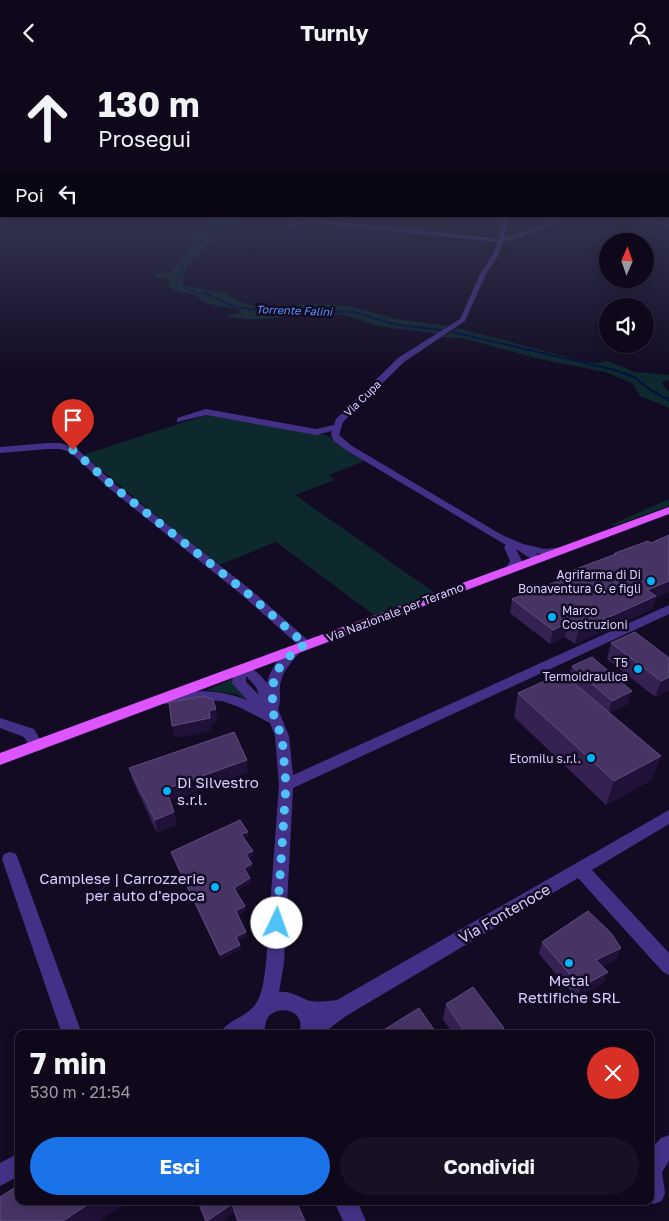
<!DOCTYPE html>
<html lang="it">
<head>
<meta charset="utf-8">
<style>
	:root { --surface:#0e081a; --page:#171123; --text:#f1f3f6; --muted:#9b9aa2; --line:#2e2939; --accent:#1a73e8 }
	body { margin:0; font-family:"Golos Text",sans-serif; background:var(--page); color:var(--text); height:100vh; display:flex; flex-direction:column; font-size:19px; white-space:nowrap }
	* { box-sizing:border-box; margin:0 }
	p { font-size:16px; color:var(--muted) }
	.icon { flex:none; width:28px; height:28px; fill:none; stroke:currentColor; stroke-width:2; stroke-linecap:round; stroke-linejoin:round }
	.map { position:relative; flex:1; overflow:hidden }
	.details { position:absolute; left:15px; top:965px; width:639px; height:175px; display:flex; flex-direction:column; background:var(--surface); border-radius:10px; box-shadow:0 2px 12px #0003,0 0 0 1px var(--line) }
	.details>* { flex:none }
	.hud { position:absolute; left:0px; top:0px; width:670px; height:152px; box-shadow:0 2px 12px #0003,0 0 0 1px var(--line); background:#0e081a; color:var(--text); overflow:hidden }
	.needle { width:32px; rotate:2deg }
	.buttons { position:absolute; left:599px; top:168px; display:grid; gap:10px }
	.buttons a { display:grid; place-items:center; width:55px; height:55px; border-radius:50%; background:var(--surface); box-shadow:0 2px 12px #0003,0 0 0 1px var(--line); font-size:25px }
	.pin { position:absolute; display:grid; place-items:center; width:42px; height:42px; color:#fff; margin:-51px -21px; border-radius:50% 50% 50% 0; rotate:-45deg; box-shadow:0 0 5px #0007 }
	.pin .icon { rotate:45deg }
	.me { position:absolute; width:55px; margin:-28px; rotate:3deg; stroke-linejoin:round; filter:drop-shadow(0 0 4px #0008) }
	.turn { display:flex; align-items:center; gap:18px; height:105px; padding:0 15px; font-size:22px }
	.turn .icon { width:65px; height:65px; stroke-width:2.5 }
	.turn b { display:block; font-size:35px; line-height:42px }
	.then { display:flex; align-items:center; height:48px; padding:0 15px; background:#0003; gap:10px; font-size:19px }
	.round { display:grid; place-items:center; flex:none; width:52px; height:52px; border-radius:26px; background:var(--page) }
	.head { display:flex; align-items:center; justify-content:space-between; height:85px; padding:0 15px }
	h1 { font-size:30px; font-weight:700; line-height:38px }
	.button { display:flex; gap:10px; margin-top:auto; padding:10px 15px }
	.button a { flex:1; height:58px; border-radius:30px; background:var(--accent); color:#fff; font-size:20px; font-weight:700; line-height:58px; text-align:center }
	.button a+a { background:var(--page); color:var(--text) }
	header { display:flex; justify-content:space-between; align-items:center; height:65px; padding:0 15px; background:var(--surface); font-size:22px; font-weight:700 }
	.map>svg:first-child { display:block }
	.green { fill:#0d292d }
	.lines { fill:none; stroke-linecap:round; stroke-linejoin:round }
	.stream-far2 { stroke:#040f43; stroke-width:1 }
	.stream-far1 { stroke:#040f43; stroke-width:2 }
	.stream { stroke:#040f43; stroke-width:2.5 }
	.minor { fill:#443187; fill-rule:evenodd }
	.major { fill:#de54ff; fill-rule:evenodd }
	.wall { fill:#352253 }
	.shaded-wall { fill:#201138 }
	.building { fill:#473465; stroke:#5e4c7e }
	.route { stroke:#4fc3f7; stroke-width:9; stroke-dasharray:0 16.2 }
	.poi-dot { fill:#00b2f8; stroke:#130b23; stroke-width:2 }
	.labels { text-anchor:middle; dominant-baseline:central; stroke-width:5; stroke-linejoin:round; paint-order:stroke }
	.far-water-label { font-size:11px; font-style:italic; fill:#5b95ff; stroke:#130b23 }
	.far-street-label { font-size:11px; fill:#dccdff; stroke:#130b23 }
	.poi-label { font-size:12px; fill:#dccdff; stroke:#130b23; text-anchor:end }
	.street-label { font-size:12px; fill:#dccdff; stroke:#130b23 }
	.near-poi-label { font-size:15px; fill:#dccdff; stroke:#130b23; text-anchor:start }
	.near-street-label { font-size:15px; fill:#dccdff; stroke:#130b23 }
</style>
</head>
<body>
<header><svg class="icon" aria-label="back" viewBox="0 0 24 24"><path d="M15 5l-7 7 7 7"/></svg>Turnly<svg class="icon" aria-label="person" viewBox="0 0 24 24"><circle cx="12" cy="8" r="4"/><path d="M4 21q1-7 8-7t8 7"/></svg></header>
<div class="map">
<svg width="669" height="1156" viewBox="0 0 669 1156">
	<rect width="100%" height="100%" fill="#130b23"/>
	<path class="green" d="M223,151L236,153L237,159L215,164L208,167L210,178L187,201L182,216L184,221L225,228L243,238L255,241L318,239L349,241L397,254L448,261L437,269C418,265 399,265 380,261C362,256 347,249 328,248C291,248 264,260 225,251L240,248L239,244C228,241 201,242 197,230L178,227L170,223L169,214L156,213L155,208L172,207L193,177L190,170L191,167H204L209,163L207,161L210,157L219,156Z
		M458,263L586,297L598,298L607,296L635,307L669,310V315L663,317L662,319L669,327V343L640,331L632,318L605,307L540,294L462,273L442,272Z
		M206,350L326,370L364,396L329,410L335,415L295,430L435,528L374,550L276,477L217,501L83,390Z
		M669,434V441L614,461L611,460Z
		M233,614L256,638L235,629L206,625Z"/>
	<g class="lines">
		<path class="stream-far2" d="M207,230C196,225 185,226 177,219L184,198L203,168L225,157L229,151"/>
		<path class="stream-far1" d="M204,228L233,241L256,245L353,247L398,260L443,265
			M452,267L615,305L634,312L649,324L669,335"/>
		<path class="stream" d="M667,334L669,335"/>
		<path class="minor" d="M4,151H13L0,156V152Z
			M310,151H315L317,155L330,156L499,174L502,151H508L504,173L537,163L561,151H568L541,165L503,177L498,191L487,207L465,256L404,297L343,357L339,370L352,381L502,470L523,479L545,484L566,482L567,484L566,486L545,490L536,488L542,494L536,497L516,484L522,496L516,505H508L506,503L510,496L504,482L506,480L346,385L334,376L331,370L332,366L316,370L206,350L177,357V353L206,344L316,364L334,360L336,354L398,293L460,254L481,207L492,191L498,177L315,158L287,162L284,160L312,155Z
			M629,151H638L669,159V163Z
			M47,378H61L76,383L116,420L250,524L310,577L312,580L310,583H303C295,594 284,603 281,616C278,625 282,636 278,644L289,671L293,710L669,540V549L293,723L284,898L279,927C290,926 297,931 307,935C316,938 328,936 337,935L669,745V759L592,805L669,888V910L663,907L578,813L346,951L322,969H299C300,965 301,960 300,957C298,944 278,942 270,950C265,955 265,962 264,969H220C226,956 241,954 250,945C263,935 264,913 266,898L279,720L275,671L270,658L239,642L222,636L194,635L166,639L161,637L159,634L161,631L166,629C194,625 220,624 247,635L232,618L234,602C249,598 259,608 267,618C270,605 283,583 297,579L242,530L110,424L70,387L60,384H47L0,388V382ZM246,611L256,622L259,630L246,617Z
			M0,653L34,664L44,681L42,685L37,686L32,685L24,672L0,663Z
			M10,787L16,789L18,794L82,969H62L2,794L4,789Z
			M669,1070V1096L662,1107L665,1128L662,1136L654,1139L647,1136H650V1085L661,1073Z
			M19,1088V1111L0,1121V1098Z
			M334,1136H357L366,1156H343Z"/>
		<path class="major" d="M669,442V449L0,700V688Z"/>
	</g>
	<path class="wall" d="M615,488L656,533L652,544L575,579L565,572L550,579L510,548L512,534L572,511L573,505L614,490Z
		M635,567L669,625L655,632L607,594L611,578Z
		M572,601L628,639L609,648L661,691L651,715L606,740L514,652L518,628L569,613Z
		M129,703L248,707L170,736L174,747L177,759L157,768L133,716Z
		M248,767V771L243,773L253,790L248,793L252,803L246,806L250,813L251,817L236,826L245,841L246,845L238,850L247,871L238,875L240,880L241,884L221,894L172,791L171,787Z
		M542,877L621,883L616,895L603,901V918L576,933L539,889Z
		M446,939L504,963L502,969H453L443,954Z
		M197,1136H296L305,1156H237L234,1148L223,1156H205Z"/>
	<path class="shaded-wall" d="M669,516V527L656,533L652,544L575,579L578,566L647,525Z
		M568,558L565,572L550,579L553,565Z
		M669,612V625L655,632L661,616Z
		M632,626L628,639L608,648L612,636Z
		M216,644L218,656L211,659L212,666L175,673L172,661Z
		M661,691L651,715L606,740L614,716Z
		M247,695L248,707L168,737L166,724Z
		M174,747L177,759L157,768L155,755Z
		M248,767V771L242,774L241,769Z
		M253,786V790L247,793L246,789Z
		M252,799V803L245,807L244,803Z
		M250,813L251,817L235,827L234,823Z
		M245,841L246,845L237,850L236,846Z
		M246,867L247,871L236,876V872Z
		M240,880L241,884L221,894L220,890Z
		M621,883L616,895L591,907L596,895Z
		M608,907L603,918L576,933L581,922Z
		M504,963L502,969H495Z
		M93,1136H118L121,1142L99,1156H63Z
		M232,1139L234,1148L223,1156H207Z"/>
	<path class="building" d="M669,470V516L647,525L656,531L578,566L568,558L553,565L512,534L571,511L577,508L573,505L616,489L615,488L648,476L651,478Z
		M635,567L669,593V612L661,616L611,578Z
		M592,592L632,626L612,636L572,601Z
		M562,608L661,691L614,716L518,628Z
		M204,631L213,635L216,644L209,646L210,653L172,661L169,637Z
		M234,667L247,695L166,724L174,747L155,755L129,703Z
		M240,755L248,767L241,769L253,786L246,789L252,799L244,803L250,813L234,823L245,841L236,846L246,867L236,872L240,880L220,890L171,787Z
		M588,846L611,868L621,883L596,895L608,907L581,922L542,877Z
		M473,922L504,963L495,969H466L446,939Z
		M419,943L437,969H377Z
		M19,1120V1136H93L63,1156H0V1132Z
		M198,1136H296L305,1156H238L232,1139L207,1156H206Z"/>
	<linearGradient id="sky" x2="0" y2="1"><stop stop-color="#0a0613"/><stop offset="0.48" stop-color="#333450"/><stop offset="1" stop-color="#333450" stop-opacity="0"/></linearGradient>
	<rect width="669" height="309" fill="url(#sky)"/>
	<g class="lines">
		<path class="route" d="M73,385L114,422L246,527L306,580L297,583L280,602L275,609L272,627L274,654L282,671L286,720L277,858"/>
	</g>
	<g class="poi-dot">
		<circle cx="651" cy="516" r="5"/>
		<circle cx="552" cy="552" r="5"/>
		<circle cx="638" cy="604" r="5"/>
		<circle cx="591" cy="693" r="5"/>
		<circle cx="167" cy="726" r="5"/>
		<circle cx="215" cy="822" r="5"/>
		<circle cx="569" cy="898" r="5"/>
	</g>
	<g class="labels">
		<g class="far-water-label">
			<text transform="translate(294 245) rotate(2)">Torrente Falini</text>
		</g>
		<g class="far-street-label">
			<text transform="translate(362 333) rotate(-44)">Via Cupa</text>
		</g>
		<g class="poi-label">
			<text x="641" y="509">Agrifarma di Di<tspan x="641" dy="14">Bonaventura G. e figli</tspan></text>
			<text x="562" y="545" text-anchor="start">Marco<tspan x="562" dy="14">Costruzioni</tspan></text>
			<text x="628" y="597">T5<tspan x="628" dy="14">Termoidraulica</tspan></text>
			<text x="581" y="693">Etomilu s.r.l.</text>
		</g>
		<g class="street-label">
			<text transform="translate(395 547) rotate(-21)">Via Nazionale per Teramo</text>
		</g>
		<g class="near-poi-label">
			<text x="177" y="717">Di Silvestro<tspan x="177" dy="17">s.r.l.</tspan></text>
			<text x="205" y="813" text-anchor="end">Camplese | Carrozzerie<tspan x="205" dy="17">per auto d'epoca</tspan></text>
			<text x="569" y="915" text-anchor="middle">Metal<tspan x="569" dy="17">Rettifiche SRL</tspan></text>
		</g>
		<g class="near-street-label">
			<text transform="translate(504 848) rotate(-30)">Via Fontenoce</text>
		</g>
	</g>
</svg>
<div class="buttons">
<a><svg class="needle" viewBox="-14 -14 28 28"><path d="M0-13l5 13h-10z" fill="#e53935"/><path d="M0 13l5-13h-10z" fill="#9b9aa2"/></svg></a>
<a><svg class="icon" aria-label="sound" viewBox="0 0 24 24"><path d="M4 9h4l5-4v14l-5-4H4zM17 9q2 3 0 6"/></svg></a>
</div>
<div class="pin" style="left:73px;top:385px;background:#d93025"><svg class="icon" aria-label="arrive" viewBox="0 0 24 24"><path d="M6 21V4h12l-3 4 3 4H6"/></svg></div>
<svg class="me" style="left:277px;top:858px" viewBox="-20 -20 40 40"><circle r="19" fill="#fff"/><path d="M0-13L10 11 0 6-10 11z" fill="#4fc3f7"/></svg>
<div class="hud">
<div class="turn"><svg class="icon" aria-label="ahead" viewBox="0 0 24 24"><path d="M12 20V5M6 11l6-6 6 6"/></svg><div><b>130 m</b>Prosegui</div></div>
<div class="then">Poi<svg class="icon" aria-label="left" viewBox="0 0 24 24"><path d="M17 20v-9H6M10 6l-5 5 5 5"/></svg></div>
</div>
<section class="details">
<div class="head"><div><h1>7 min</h1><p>530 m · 21:54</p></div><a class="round" style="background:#d93025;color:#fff"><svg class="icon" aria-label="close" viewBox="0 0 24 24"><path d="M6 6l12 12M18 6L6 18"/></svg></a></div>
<div class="button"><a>Esci</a><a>Condividi</a></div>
</section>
</div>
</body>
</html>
